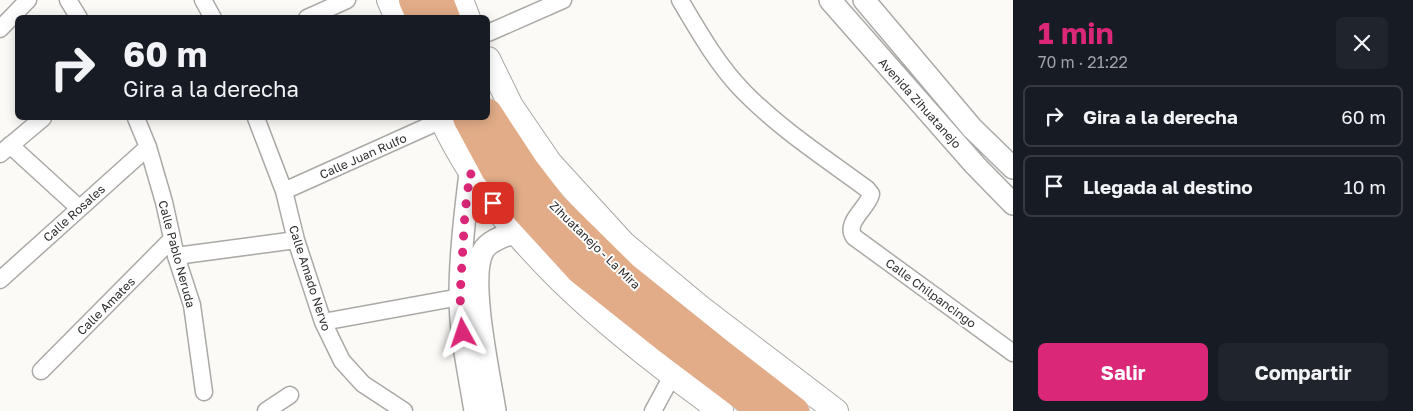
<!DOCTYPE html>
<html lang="es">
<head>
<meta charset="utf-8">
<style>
	:root { --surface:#171b24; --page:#20242c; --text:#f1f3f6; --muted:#9ea1a6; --line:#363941; --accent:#db2777 }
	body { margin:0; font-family:"Golos Text",sans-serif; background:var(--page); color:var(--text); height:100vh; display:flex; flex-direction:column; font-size:19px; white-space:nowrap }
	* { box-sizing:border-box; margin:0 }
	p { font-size:16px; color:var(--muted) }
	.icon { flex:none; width:28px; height:28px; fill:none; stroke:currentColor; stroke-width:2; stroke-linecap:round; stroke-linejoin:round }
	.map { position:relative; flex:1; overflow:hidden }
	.sheet { display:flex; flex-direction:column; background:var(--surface); width:400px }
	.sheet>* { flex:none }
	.guide { position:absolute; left:15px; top:15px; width:475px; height:105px; border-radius:8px; box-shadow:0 2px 12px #0003; background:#171b24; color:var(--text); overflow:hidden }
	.pin { position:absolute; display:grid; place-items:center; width:42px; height:42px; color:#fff; margin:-21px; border-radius:10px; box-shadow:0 2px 8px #0006 }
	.me { position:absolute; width:55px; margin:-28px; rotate:355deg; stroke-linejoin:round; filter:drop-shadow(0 0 4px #0008) }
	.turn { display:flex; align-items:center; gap:18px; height:105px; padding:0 25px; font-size:22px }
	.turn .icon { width:65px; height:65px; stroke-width:2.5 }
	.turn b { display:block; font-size:35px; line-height:42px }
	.round { display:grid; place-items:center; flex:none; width:52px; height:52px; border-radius:8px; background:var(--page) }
	.headline { display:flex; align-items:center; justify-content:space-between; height:85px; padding:0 25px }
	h1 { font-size:30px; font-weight:700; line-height:38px; color:var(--accent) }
	.button { display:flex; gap:10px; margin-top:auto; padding:10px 25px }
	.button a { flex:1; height:58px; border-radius:8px; background:var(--accent); color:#fff; font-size:20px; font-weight:700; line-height:58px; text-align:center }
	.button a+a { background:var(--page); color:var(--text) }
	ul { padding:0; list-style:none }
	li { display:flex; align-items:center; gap:15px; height:62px; margin:0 10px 8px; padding:0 15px; border:2px solid var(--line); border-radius:8px }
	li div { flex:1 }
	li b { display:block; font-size:19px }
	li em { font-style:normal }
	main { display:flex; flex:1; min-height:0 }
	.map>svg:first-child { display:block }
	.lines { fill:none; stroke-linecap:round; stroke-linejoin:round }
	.minor-casing { stroke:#aba9a6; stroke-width:19 }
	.tertiary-casing { stroke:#aba9a6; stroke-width:24 }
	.secondary-casing { stroke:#aba9a6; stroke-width:26 }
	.trunk-casing { stroke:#d5d5d5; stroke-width:30 }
	.minor { stroke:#fff; stroke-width:16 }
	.tertiary { stroke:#fff; stroke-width:21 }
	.secondary { stroke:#fff; stroke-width:24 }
	.trunk { stroke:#e2ac88; stroke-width:28 }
	.route { stroke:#db2777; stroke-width:9; stroke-dasharray:0 16.2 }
	.labels { text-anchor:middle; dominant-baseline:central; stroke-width:4; stroke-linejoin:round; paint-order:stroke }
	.street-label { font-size:12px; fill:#2e2d2c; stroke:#fff }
</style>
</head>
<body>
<main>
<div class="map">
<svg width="1013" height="411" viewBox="0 0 1013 411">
	<rect width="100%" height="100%" fill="#fcfaf7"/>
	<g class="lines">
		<defs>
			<path id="minor" d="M68,0L79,18
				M203,0L213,18
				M680,0C699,32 717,64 743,91C780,129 825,158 867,189L871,194C868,208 844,222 854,237L1013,353
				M307,18L347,0
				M0,29L28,0
				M488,33L563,0
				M136,118L148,147L164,202L176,256L192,305L204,392
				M256,118L284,191L296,240L323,322L342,361L363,384L404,411
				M10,145L79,208
				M0,154L43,118
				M284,191L442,120
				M176,256L296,240
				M0,280L148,147
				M323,322L460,297
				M41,371L171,240
				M266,411L290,395
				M653,411L672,376"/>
			<path id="tertiary" d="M830,0L975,165L1013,204
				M864,0L972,128L1013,168
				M470,173C465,214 460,256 460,296C460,335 469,373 475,411
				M495,411C490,377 468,279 483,251C489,240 505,236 516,232"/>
			<path id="secondary" d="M389,0L397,18
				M461,0L468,18
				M488,59L511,106L550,163L624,244L701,308L836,411
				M441,118C498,241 613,333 721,411"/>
			<path id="trunk" d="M413,0L421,18
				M439,0L446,18
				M488,113L524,168L554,207L624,276L720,353L795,411
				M467,118L495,170L526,211L580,270L668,340L762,411"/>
		</defs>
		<use href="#minor" class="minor-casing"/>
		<use href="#tertiary" class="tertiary-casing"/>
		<use href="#secondary" class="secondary-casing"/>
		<use href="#trunk" class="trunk-casing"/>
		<use href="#minor" class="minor"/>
		<use href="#tertiary" class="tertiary"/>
		<use href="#secondary" class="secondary"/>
		<use href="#trunk" class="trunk"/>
	</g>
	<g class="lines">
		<path class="route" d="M463,333L460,297L465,212L470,173L493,203"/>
	</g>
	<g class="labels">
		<g class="street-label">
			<text transform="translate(920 103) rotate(48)">Avenida Zihuatanejo</text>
			<text transform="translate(363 156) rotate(-24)">Calle Juan Rulfo</text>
			<text transform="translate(74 213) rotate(-42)">Calle Rosales</text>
			<text transform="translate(595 245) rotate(44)">Zihuatanejo - La Mira</text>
			<text transform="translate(177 254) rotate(75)">Calle Pablo Neruda</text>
			<text transform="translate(310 278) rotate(72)">Calle Amado Nervo</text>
			<text transform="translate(931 293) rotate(36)">Calle Chilpancingo</text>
			<text transform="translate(106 306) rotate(-45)">Calle Amates</text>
		</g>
	</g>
</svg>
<div class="pin" style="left:493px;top:203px;background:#d93025"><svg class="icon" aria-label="arrive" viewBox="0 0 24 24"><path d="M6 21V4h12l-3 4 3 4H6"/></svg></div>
<svg class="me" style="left:463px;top:333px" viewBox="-20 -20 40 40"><path d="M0-17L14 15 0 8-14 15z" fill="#db2777" stroke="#fff" stroke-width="4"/></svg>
<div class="guide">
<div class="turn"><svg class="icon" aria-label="right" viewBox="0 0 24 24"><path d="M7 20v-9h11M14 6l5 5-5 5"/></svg><div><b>60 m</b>Gira a la derecha</div></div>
</div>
</div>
<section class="sheet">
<div class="headline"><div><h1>1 min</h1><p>70 m · 21:22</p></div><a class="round"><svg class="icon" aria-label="close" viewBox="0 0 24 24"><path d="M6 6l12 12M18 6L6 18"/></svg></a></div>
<ul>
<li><svg class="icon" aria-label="right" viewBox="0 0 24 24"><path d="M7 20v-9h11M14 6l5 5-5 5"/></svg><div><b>Gira a la derecha</b></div><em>60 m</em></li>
<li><svg class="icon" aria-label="arrive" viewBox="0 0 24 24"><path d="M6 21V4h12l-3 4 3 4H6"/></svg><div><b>Llegada al destino</b></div><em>10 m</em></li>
</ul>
<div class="button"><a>Salir</a><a>Compartir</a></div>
</section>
</main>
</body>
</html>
